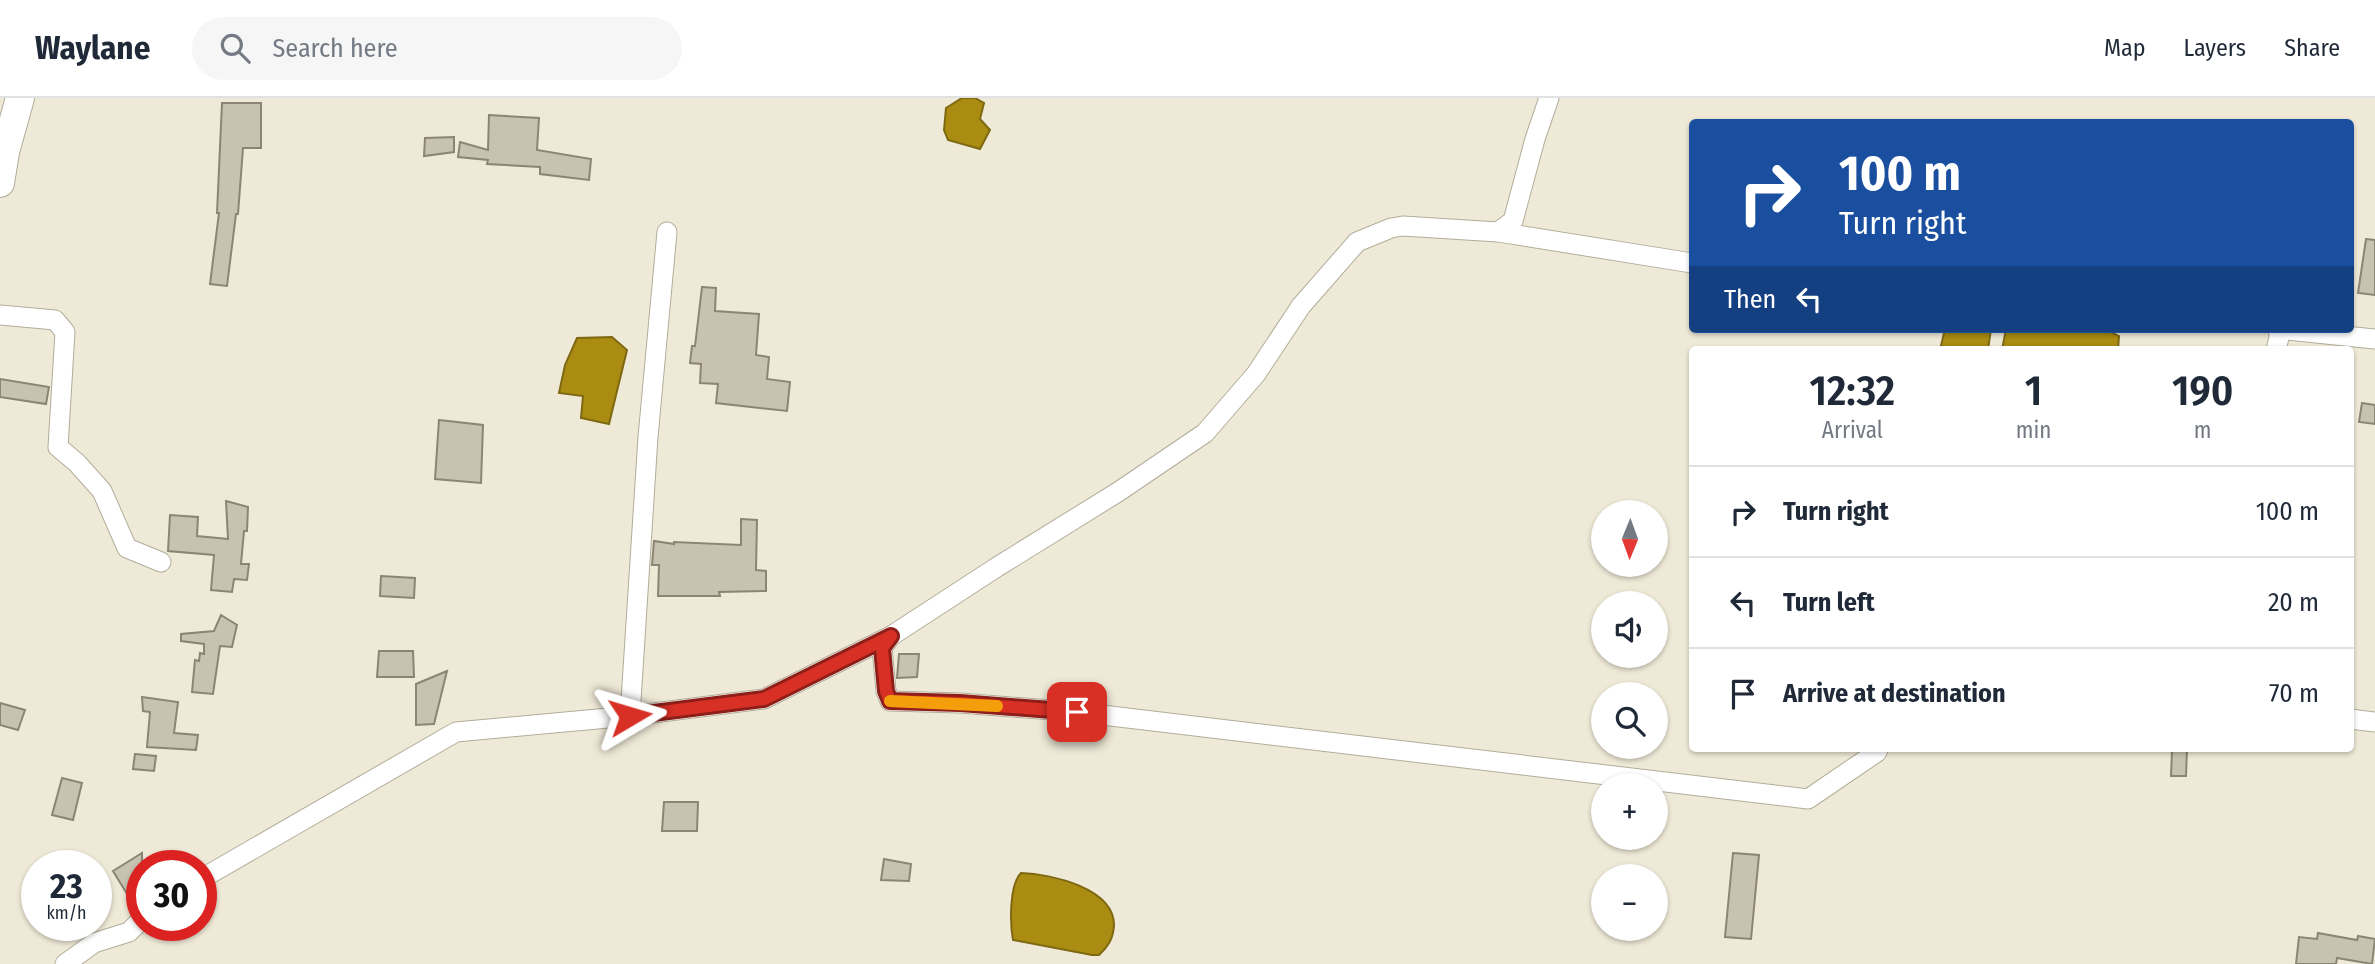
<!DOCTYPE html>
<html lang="en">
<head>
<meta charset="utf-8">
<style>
	:root { --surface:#fff; --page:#f6f6f7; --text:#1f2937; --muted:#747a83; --line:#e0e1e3 }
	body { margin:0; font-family:"Fira Sans Condensed",sans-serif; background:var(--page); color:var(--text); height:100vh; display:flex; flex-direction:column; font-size:26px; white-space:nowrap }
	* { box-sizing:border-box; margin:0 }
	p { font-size:23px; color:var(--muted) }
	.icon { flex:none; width:38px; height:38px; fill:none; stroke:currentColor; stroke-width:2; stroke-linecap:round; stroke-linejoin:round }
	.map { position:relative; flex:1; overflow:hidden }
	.side { position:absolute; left:1689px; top:248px; width:665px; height:406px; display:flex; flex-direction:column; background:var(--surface); border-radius:7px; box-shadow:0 2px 5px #0004 }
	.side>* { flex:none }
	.guide { position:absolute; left:1689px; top:21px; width:665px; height:214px; border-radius:7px; box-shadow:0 2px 5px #0004; background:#1a4fa0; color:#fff; overflow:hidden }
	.needle { width:46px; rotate:181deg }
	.fabs { position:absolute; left:1591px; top:402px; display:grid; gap:14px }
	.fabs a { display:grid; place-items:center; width:77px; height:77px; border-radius:50%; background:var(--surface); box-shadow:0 2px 5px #0004; font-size:35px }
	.speed { position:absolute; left:21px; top:752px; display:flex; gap:14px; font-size:35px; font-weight:700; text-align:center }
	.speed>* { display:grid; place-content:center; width:91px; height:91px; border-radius:50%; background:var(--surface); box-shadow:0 2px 5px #0004; line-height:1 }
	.speed small { font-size:18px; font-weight:400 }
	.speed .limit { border:10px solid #d22; background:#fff; color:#111 }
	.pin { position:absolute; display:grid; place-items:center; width:60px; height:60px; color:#fff; margin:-30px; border-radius:14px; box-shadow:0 4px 10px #0006 }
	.me { position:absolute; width:77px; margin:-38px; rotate:83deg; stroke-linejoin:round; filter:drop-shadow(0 0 5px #0008) }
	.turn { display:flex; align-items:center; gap:24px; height:147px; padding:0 35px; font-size:32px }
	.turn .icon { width:91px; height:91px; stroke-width:2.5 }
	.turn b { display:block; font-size:49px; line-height:60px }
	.then { display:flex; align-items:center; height:66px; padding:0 35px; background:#0003; gap:14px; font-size:26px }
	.eta { display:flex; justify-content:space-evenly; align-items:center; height:119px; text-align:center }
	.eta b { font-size:42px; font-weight:600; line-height:49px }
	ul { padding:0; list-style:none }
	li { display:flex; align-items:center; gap:21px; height:91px; padding:0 35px; border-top:2px solid var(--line) }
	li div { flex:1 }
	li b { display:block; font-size:26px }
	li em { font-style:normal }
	header { display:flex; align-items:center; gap:42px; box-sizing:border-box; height:98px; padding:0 35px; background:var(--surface); border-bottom:2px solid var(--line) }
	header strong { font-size:33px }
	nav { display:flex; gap:38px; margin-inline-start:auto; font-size:24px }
	.search { width:490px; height:63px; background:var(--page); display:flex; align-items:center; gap:18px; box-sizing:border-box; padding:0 24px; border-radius:38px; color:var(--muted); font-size:26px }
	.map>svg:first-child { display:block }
	.water { fill:#aa8c12; stroke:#7e6912; stroke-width:2 }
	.building { fill:#c8c3b0; stroke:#8b8674; stroke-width:2 }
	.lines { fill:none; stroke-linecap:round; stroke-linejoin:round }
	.street-casing { stroke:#b2ad9b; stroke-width:21 }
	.secondary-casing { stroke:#b2ad9b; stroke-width:30 }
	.street { stroke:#fff; stroke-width:19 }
	.secondary { stroke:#fff; stroke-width:28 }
	.route-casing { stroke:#8d1f18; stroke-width:18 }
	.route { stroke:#d93025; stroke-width:12 }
	.slow { stroke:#f59e0b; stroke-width:12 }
</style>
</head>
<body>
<header>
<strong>Waylane</strong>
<div class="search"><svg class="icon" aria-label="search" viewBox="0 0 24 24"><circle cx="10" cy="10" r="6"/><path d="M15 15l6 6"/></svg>Search here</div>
<nav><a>Map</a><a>Layers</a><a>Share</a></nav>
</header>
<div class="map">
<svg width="2375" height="866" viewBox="0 0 2375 866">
	<rect width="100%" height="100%" fill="#efe9d7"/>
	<path class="water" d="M962,0H975L984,5L980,21L990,32L980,51L948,42L944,32L946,10Z
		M1945,231H1991L1988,252H1940Z
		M2006,231H2104L2119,238L2118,252H2002Z
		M612,239L627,252L609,326L581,320L583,298L559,295L565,267L577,240Z
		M1021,775C1051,776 1115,790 1114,828C1113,841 1108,849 1099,857H1092L1013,842C1010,826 1009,787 1021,775Z"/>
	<path class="building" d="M222,5H261V50H243L238,116H236L227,188L210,186L219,115H217Z
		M489,17L539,20L537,52L591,61L589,82L540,76V69L487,66L488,62L458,59L460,44L488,52Z
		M454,39V54L424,58L425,40Z
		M2366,141L2375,142V197L2358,195Z
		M702,189L716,190L715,213L759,216L756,257L769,259L767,281L790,284L787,313L716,305L718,286L700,285L701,266L690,265L692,248H695Z
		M0,281L49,289L46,306L0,299Z
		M2362,305L2375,307V326L2359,324Z
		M439,322L483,327L481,385L435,381Z
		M226,403L248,409L247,433H244L241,466H249L247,482L234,481L232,494L211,492L214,457L168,453L170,417L198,419L197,438L228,441Z
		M741,421L757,422L756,472L766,473V493L719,494L720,498H658L659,467H652L654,443L674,446V444L741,447Z
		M381,478L415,480L414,500L380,498Z
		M221,517L237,527L232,549L220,548L213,596L192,594L195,562L199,563L200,555L204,556V546L181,543V536L214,533Z
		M379,553H413L414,579H377Z
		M899,556H919L917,579L897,580Z
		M447,573L434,626L416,627V586Z
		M142,599L178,604L174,635L198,637L196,652L147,649L150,614L143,613Z
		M0,605L25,612L18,632L0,627Z
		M2172,651H2187L2186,678H2171Z
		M135,656L156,658L154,673L133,671Z
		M62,680L82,685L73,722L52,717Z
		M664,704H698L697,733H662Z
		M142,755V791L129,799L113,773Z
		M1733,755L1759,757L1751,841L1725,839Z
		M884,761L911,766L909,783L881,782Z
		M2318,835L2357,842L2358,838L2375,841L2372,866L2337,860L2336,866H2296L2299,839L2317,841Z"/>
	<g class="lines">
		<defs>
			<path id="street" d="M1498,134L1692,165
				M0,217L55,222L65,234L58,349L77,365L102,393L127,450L161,464
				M2277,231L2375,241
				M2276,252L2281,231
				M891,538L882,550L886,593L890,603L960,605L1077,614L1808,701L1877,654L1878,651
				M630,618L648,339L667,134
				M2350,621L2375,624
				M201,781L456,634L630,618L764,601L891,538L997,469L1118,394L1205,335L1256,276L1301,208L1357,144L1391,130L1403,128L1498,134L1513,123L1535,41L1549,0
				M65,866L94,845L129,834L142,821"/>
			<path id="secondary" d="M0,85L5,54L20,0"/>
		</defs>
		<use href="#street" class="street-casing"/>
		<use href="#secondary" class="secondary-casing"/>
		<use href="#street" class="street"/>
		<use href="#secondary" class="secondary"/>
	</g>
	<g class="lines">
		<defs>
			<path id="route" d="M630,618L764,601L891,538L882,550L886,593L890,603L960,605L1077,614"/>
		</defs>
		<use href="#route" class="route-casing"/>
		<use href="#route" class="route"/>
		<path class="slow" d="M890,603L997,608"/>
	</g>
</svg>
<div class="fabs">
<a><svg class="needle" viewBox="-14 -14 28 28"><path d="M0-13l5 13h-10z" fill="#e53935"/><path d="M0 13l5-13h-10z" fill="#747a83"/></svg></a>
<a><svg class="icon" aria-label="sound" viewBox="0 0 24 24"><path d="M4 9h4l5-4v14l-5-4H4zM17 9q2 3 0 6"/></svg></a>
<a><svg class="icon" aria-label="search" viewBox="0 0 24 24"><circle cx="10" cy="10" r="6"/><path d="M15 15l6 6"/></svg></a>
<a>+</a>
<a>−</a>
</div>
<div class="speed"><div>23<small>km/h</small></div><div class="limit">30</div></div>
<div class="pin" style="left:1077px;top:614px;background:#d93025"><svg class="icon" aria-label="arrive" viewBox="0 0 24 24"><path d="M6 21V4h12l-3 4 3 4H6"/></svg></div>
<svg class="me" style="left:630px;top:618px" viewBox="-20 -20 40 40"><path d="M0-17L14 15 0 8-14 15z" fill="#d93025" stroke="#fff" stroke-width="4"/></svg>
<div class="guide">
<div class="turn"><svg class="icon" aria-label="right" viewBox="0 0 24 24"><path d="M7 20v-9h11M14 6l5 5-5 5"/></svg><div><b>100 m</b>Turn right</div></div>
<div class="then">Then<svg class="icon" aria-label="left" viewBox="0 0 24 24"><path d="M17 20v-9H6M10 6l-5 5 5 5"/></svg></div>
</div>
<section class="side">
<div class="eta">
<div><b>12:32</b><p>Arrival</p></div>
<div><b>1</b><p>min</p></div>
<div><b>190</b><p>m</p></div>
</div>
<ul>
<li><svg class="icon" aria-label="right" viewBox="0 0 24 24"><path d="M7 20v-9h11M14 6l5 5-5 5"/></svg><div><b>Turn right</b></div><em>100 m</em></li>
<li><svg class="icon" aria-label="left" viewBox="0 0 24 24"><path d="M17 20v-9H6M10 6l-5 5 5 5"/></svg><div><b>Turn left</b></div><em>20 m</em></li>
<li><svg class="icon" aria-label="arrive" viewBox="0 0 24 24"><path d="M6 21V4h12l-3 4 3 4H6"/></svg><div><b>Arrive at destination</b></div><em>70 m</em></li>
</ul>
</section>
</div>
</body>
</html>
